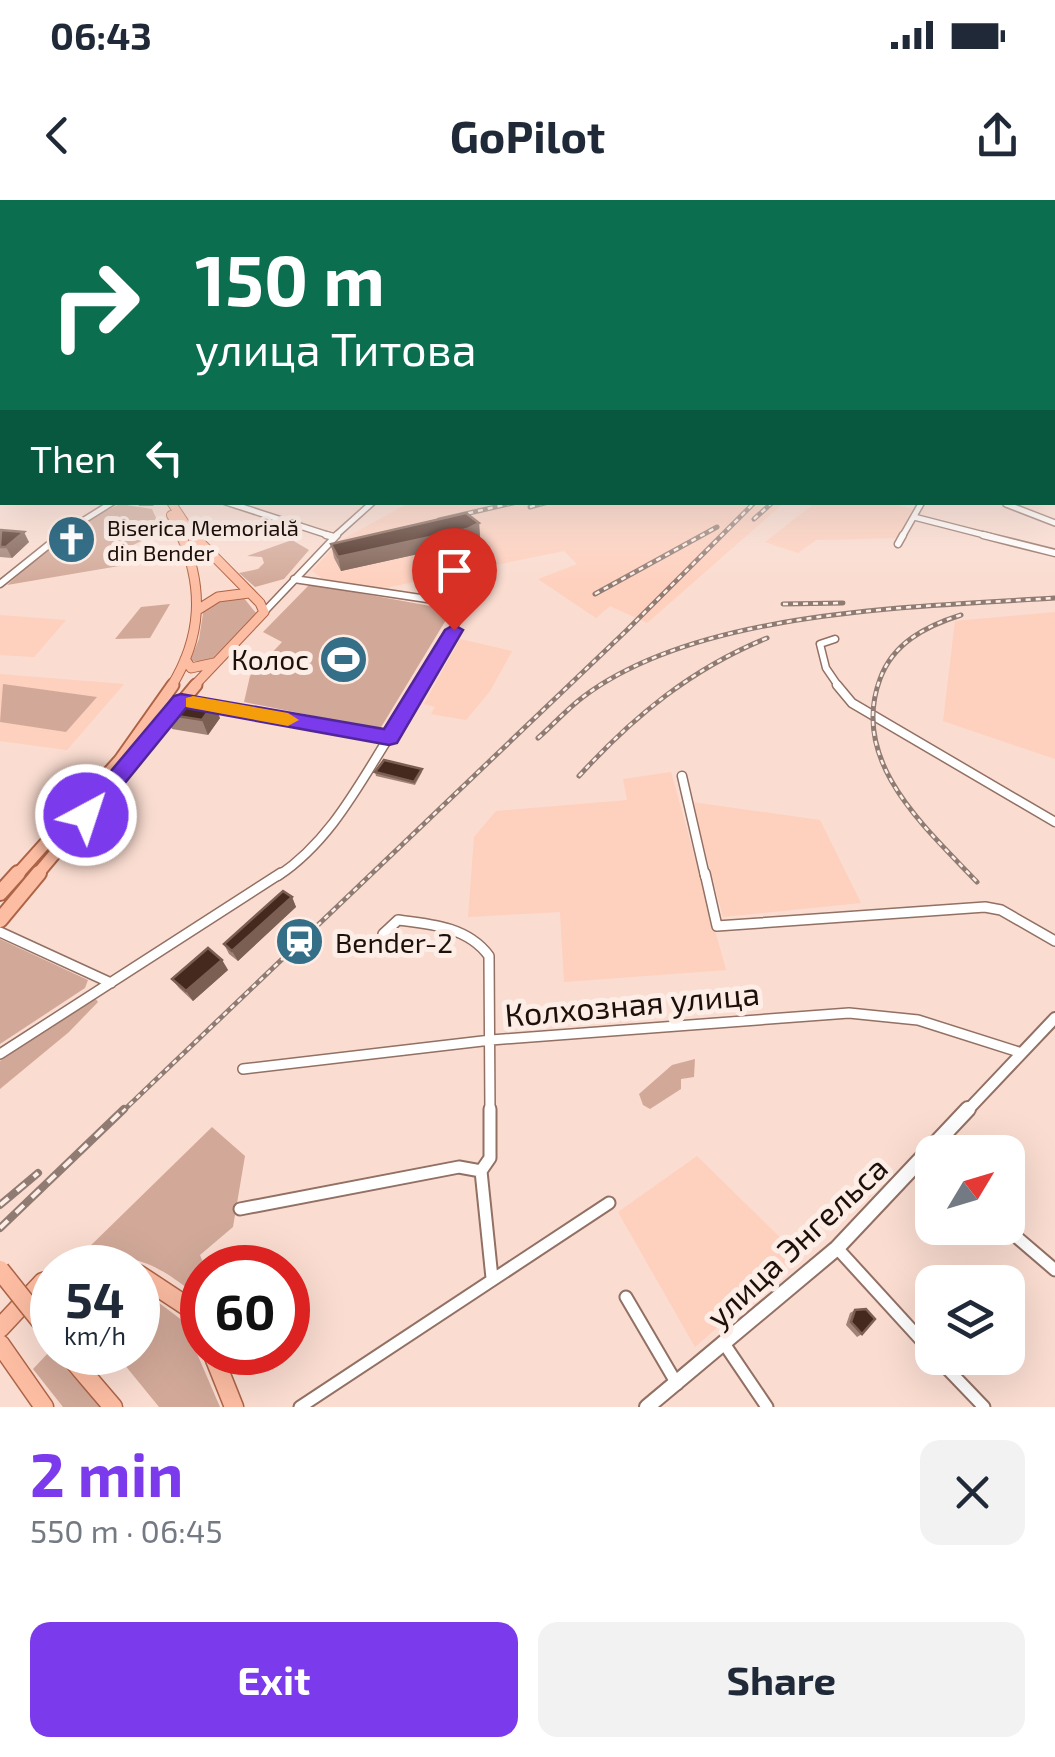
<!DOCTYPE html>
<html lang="en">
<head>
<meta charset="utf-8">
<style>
	:root { --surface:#fff; --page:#f2f2f3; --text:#1f2937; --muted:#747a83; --accent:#7c3aed }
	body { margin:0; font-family:"Exo 2",sans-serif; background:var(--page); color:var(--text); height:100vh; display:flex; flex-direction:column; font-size:38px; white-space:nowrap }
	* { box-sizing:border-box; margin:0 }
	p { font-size:32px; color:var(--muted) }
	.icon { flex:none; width:55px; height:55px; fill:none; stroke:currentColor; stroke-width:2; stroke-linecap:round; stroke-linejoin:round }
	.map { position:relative; height:1207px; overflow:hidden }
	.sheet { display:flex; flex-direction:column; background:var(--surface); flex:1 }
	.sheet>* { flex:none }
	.top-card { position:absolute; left:0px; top:0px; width:1055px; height:305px; box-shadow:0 10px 40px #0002; background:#0b6e4f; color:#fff; overflow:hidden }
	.needle { width:65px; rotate:52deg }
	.buttons { position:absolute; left:915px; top:935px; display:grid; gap:20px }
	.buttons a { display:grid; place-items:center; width:110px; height:110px; border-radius:20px; background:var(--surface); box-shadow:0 10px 40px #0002; font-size:50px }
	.speed { position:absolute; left:30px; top:1045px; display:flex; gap:20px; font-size:50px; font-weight:700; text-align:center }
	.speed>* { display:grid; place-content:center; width:130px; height:130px; border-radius:50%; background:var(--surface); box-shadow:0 10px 40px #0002; line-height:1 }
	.speed small { font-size:25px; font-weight:400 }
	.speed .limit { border:15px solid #d22; background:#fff; color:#111 }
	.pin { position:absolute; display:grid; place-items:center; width:85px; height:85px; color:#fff; margin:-102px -42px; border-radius:50% 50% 50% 0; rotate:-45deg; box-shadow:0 0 10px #0007 }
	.pin .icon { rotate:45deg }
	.me { position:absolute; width:110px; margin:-55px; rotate:40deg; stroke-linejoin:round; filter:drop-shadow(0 0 8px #0008) }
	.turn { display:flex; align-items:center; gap:35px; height:210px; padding:0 30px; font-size:45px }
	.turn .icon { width:130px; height:130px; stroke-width:2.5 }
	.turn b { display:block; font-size:70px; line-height:85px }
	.then { display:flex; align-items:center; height:95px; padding:0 30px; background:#0003; gap:20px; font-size:38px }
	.round { display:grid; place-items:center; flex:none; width:105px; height:105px; border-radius:20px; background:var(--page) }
	.head { display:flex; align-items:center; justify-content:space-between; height:170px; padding:0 30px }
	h1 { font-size:60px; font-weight:700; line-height:75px; color:var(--accent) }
	.primary-button { display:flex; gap:20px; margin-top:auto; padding:20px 30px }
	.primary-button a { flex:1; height:115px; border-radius:20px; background:var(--accent); color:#fff; font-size:40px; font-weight:700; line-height:115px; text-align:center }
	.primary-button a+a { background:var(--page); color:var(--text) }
	.status { display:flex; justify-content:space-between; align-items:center; height:70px; padding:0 50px; background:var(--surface); direction:ltr }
	.status svg { height:28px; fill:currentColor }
	header { display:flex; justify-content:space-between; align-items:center; height:130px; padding:0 30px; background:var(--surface); font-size:45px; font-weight:700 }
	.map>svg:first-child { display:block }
	.built { fill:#fed0be }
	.green { fill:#d2a999 }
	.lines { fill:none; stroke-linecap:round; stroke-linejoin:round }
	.minor-far4-casing { stroke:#927063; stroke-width:8 }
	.minor-far3-casing { stroke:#927063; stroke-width:9 }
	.minor-far2-casing { stroke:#927063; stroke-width:11 }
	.minor-far1-casing { stroke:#927063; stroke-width:12 }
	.minor-casing { stroke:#927063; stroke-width:15 }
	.tertiary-far3-casing { stroke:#927063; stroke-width:8 }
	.tertiary-far2-casing { stroke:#927063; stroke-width:9 }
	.tertiary-far1-casing { stroke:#927063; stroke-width:14 }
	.tertiary-casing { stroke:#927063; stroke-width:18 }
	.primary-far4-casing { stroke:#ad6446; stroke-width:10 }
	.primary-far3-casing { stroke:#ad6446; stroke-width:11 }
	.primary-far2-casing { stroke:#ad6446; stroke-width:15 }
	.primary-far1-casing { stroke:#ad6446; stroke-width:18 }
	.primary-casing { stroke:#ad6446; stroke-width:21 }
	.minor-far4 { stroke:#fff; stroke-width:5 }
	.minor-far3 { stroke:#fff; stroke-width:6 }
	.minor-far2 { stroke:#fff; stroke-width:8 }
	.minor-far1 { stroke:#fff; stroke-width:9 }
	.minor { stroke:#fff; stroke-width:11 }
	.tertiary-far3 { stroke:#fff; stroke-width:5 }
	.tertiary-far2 { stroke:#fff; stroke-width:6 }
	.tertiary-far1 { stroke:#fff; stroke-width:10 }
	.tertiary { stroke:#fff; stroke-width:14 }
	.primary-far4 { stroke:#fdbda3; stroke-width:8 }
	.primary-far3 { stroke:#fdbda3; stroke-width:9 }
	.primary-far2 { stroke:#fdbda3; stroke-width:11 }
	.primary-far1 { stroke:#fdbda3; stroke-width:14 }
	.primary { stroke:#fdbda3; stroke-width:18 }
	.rail-far1-casing { stroke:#907b72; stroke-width:5 }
	.rail-casing { stroke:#907b72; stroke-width:8 }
	.rail-far1 { stroke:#fcede6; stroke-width:2.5; stroke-dasharray:5; stroke-linecap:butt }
	.rail { stroke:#fcede6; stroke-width:4; stroke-dasharray:11; stroke-linecap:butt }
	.primary-bridge-casing { stroke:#ad6446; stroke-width:21; stroke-linecap:butt }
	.primary-bridge { stroke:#fdbda3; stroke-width:18 }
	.wall { fill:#a08277 }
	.shaded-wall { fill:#7c5f53 }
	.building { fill:#46291e; stroke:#7c5f53; stroke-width:2.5 }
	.route { fill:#7c3aed; stroke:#51269a; stroke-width:2.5 }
	.slow { fill:#f59e0b }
	.labels { text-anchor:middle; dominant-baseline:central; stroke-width:10; stroke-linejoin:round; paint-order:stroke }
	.far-poi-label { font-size:22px; fill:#1d100b; stroke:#fcede6; text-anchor:start }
	.poi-label { font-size:28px; fill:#1d100b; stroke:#fcede6; text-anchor:end }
	.near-street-label { font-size:32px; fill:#1d100b; stroke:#fcede6 }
</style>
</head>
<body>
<div class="status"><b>06:43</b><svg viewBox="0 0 49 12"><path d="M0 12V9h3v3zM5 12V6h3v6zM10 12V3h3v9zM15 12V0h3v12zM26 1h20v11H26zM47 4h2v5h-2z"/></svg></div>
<header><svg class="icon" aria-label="back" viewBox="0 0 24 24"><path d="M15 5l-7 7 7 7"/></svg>GoPilot<svg class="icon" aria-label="share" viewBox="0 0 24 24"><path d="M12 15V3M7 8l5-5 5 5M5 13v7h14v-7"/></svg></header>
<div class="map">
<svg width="1055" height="1207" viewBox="0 0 1055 1207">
	<rect width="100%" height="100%" fill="#fadcd0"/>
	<path class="built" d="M409,303H784L647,423L610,406L596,418L538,379L577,364L564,351L380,389L324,380L312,371L339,341Z
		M815,303H890L916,310L897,338L816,340L798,353L765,342Z
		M1055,412V559L943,521L955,421Z
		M0,415L66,420L34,457L0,455Z
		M460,439L512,451L490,491L466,520L431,514L435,507L424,504Z
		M0,474L124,484L67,550L0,541Z
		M671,572L726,770L564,782L560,712L468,717L474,637L496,611L627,600L623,579Z
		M692,602L820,620L861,703L723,717Z
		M697,956L799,1056L695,1147L618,1012Z"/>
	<path class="green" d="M120,304L152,309L162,331L129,347L126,351L134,360L131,364L7,385L72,327Z
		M292,340L309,350L284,379L255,387L239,373L258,369L264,363L262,357L247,356Z
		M310,384L452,410L380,529L244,502L250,476L282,442L263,432Z
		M243,397L256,413L209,462L190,461L199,439L204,407L223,398Z
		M170,404L150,438L115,439L141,407Z
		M3,484L97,497L66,532L0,522Z
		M0,739L88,780L85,788L0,844Z
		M95,798L98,802L69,832L0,889V861Z
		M695,859L694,877L681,879V889L650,909L643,905L639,894L672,865Z
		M212,927L245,956L233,1027L200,1055L205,1067L202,1101C160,1064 140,1056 83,1053Z
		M138,1087L183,1121L220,1207H159L115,1153L138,1152Z
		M50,1151L101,1207H63L33,1169Z"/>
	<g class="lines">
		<defs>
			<path id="minor-far4" d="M226,302L334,337
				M1006,304L1055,323
				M914,317L992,337
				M902,337L922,302"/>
			<path id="minor-far3" d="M326,335L334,337
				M983,335L1055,353
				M898,344L903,335
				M294,379L467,405L418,487
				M835,439L820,444L826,468L839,487"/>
			<path id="minor-far2" d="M837,485L852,503L1055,622
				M206,505L389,537L420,485
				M682,576L705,676
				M278,676C329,642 357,588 389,537"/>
			<path id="minor-far1" d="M705,673L717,726L985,707L1001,710L1055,741
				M0,732L111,783
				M383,734L398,720C431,724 468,727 489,756L490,912
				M0,854L281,673
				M243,869L491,840L849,813L918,820L1022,853"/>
			<path id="minor" d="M490,909V958L481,971L492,1078
				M924,959L932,966
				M240,1009L459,967L481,971
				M1006,1028L1055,1070
				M837,1048L932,1152
				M626,1097L677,1184
				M725,1145L767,1207
				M937,1158L984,1207
				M300,1207L609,1003"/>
			<path id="tertiary-far3" d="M57,337L113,302
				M334,337L373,302"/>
			<path id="tertiary-far2" d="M0,384L61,335
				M264,412L337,335"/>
			<path id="tertiary-far1" d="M966,912L1055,818"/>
			<path id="tertiary" d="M647,1207L837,1048L968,909"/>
			<path id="primary-far4" d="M171,302L194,337
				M171,315L182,337"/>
			<path id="primary-far3" d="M193,335L260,403L264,412L193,487
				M199,409L218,397L249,393
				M185,459L191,468L214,463
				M171,487C202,437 204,388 181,335"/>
			<path id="primary-far2" d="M16,676L120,560L173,485
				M36,676L196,485"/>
			<path id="primary-far1" d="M0,693L18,673
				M0,720L39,673"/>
			<path id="primary" d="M138,1074L194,1111L202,1130
				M0,1128L43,1082L52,1079
				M0,1144L44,1207
				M66,1152L113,1207
				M212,1152L234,1207"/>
		</defs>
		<use href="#minor-far4" class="minor-far4-casing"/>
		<use href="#minor-far3" class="minor-far3-casing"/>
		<use href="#minor-far2" class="minor-far2-casing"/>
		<use href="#minor-far1" class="minor-far1-casing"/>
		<use href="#minor" class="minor-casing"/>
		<use href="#tertiary-far3" class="tertiary-far3-casing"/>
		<use href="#tertiary-far2" class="tertiary-far2-casing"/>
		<use href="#tertiary-far1" class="tertiary-far1-casing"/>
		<use href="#tertiary" class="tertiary-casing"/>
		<use href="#primary-far4" class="primary-far4-casing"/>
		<use href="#primary-far3" class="primary-far3-casing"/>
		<use href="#primary-far2" class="primary-far2-casing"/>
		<use href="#primary-far1" class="primary-far1-casing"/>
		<use href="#primary" class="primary-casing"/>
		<use href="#minor-far4" class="minor-far4"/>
		<use href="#minor-far3" class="minor-far3"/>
		<use href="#minor-far2" class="minor-far2"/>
		<use href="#minor-far1" class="minor-far1"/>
		<use href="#minor" class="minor"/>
		<use href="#tertiary-far3" class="tertiary-far3"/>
		<use href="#tertiary-far2" class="tertiary-far2"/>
		<use href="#tertiary-far1" class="tertiary-far1"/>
		<use href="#tertiary" class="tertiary"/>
		<use href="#primary-far4" class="primary-far4"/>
		<use href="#primary-far3" class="primary-far3"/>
		<use href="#primary-far2" class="primary-far2"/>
		<use href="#primary-far1" class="primary-far1"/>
		<use href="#primary" class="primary"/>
		<defs>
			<path id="rail-far1" d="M530,307L548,302
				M754,319L773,302
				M439,320L517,302
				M595,394L717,327
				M783,404L843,403
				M961,415C926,426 893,443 880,479C849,562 926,628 977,682
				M538,538C553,525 567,509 583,497C698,410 915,407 1055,398
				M579,576C634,516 691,469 767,438
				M122,912L627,430L755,302"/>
			<path id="rail" d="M0,1005L38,973
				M0,1028L124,909"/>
		</defs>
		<use href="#rail-far1" class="rail-far1-casing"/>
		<use href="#rail" class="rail-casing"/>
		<use href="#rail-far1" class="rail-far1"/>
		<use href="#rail" class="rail"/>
		<defs>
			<path id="primary-bridge" d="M0,1070L50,1133"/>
		</defs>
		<use href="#primary-bridge" class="primary-bridge-casing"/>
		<use href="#primary-bridge" class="primary-bridge"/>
	</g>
	<path class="wall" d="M138,302H156V303L153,306H139Z
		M479,323L480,337L468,343L341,371L334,358L331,344Z
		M0,331L29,342L12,358L0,357Z
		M165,514L220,518L208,535L172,529Z
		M375,572H422L415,585L376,576Z
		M292,697L296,707L238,761L229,754L224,744Z
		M222,760L228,770L193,801L179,788L172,779Z
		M855,1110L862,1134L857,1137L846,1125L850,1113Z"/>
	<path class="shaded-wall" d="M479,323L480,337L468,343L341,371L338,357Z
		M24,332L29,342L12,358L6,347Z
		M214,503L220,518L208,535L202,520Z
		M292,697L296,707L238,761L232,751Z
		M222,760L228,770L193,801L186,791Z"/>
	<path class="building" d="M466,313L479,323L467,329L338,357L331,344Z
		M1,330L24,332L6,347H0Z
		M179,497L214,503L202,520L165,514Z
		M384,560L422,569L414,582L375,572Z
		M283,691L292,697L232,751L224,744Z
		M208,748L222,760L186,791L172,779Z
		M866,1109L875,1119L862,1134L851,1122L855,1110Z"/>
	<linearGradient id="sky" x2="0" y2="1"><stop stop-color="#70a6cf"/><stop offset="0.56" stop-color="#fdefea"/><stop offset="1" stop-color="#fdefea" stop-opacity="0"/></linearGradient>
	<rect width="1055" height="385" fill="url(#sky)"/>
	<path class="route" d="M454,425L463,430L397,543L389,545L186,508L94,621H77L74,615L174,496L181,494L384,529L445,430Z"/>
	<path class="slow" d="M193,496L288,513L299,520L288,526L186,507V498Z"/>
	<defs>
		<symbol id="church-disc" viewBox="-11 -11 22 22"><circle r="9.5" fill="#356e87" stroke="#fcede6"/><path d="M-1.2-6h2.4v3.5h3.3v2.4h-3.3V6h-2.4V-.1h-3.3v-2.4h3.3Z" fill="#fff"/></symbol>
		<symbol id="stadium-disc" viewBox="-11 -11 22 22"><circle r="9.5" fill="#356e87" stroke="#fcede6"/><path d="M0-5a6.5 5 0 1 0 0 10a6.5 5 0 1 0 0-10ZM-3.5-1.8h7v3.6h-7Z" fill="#fff"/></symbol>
		<symbol id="station-disc" viewBox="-11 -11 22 22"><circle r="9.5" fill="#356e87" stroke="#fcede6"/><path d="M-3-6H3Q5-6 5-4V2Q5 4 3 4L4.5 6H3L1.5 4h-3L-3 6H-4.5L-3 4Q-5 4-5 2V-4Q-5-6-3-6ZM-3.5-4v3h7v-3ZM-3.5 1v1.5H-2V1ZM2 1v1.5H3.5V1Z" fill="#fff"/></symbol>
	</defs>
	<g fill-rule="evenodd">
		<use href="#church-disc" x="44" y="312" width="55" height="55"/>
		<use href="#stadium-disc" x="316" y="432" width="55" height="55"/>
		<use href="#station-disc" x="272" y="714" width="55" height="55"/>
	</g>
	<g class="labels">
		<g class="far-poi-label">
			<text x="107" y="327">Biserica Memorială<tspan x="107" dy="25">din Bender</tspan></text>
		</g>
		<g class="poi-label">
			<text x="309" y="459">Колос</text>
			<text x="335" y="742" text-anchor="start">Bender-2</text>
		</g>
		<g class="near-street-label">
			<text transform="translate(632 803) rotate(-5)">Колхозная улица</text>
			<text transform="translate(796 1041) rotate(-43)">улица Энгельса</text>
		</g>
	</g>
</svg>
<div class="buttons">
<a><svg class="needle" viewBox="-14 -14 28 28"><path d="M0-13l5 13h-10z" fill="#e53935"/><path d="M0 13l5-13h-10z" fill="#747a83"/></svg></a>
<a><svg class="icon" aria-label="layers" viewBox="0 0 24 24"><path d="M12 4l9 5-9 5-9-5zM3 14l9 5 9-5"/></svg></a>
</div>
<div class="speed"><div>54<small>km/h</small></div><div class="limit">60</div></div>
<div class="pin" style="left:454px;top:430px;background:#d93025"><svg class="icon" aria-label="arrive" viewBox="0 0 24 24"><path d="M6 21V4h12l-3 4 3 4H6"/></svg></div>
<svg class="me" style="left:86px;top:615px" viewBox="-20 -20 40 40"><circle r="17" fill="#7c3aed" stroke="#fff" stroke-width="3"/><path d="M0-11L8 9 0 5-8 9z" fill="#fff"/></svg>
<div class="top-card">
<div class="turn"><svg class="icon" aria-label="right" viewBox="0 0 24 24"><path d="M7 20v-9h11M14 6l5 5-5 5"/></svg><div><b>150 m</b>улица Титова</div></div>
<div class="then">Then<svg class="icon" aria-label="left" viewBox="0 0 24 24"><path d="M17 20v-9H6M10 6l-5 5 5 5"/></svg></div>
</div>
</div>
<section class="sheet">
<div class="head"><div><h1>2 min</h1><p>550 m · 06:45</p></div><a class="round"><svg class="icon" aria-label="close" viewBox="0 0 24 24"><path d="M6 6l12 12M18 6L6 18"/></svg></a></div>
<div class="primary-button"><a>Exit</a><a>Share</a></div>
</section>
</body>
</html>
